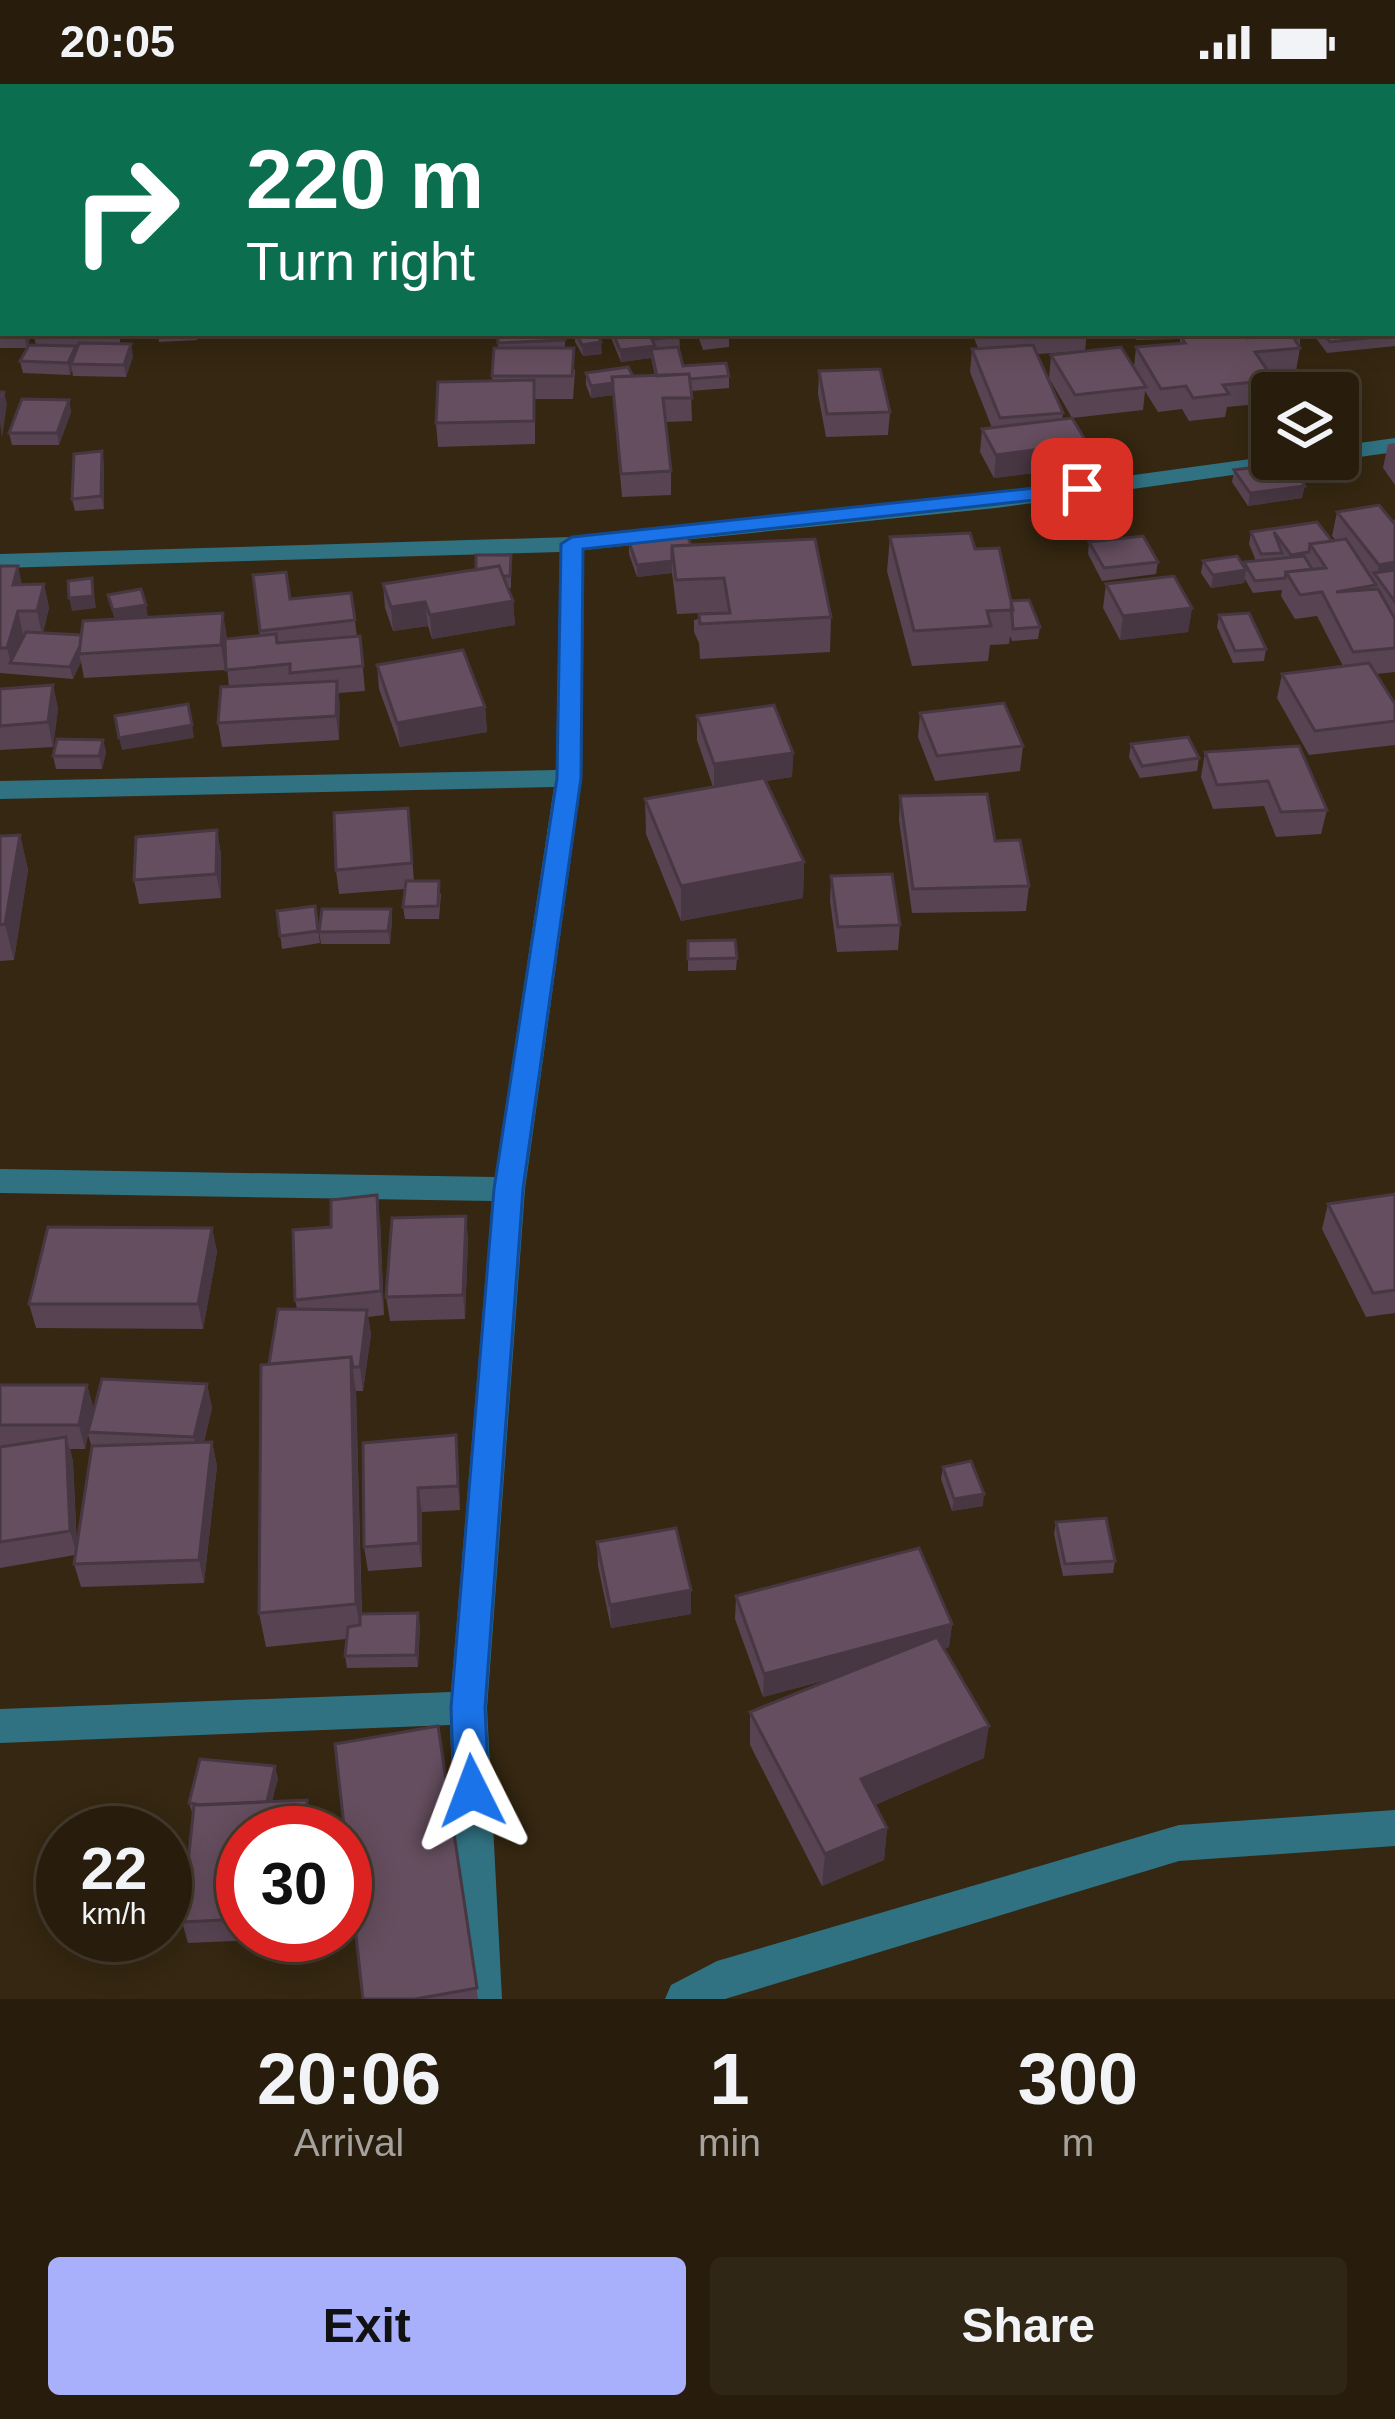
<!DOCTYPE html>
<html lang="en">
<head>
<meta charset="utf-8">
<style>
	:root { --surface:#281d0d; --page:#302616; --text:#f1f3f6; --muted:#a5a29d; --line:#443b2e; --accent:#a8b0fc }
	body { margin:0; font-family:Helvetica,sans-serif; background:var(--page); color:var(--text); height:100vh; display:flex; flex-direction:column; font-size:45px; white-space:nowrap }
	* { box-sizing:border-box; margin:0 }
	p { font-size:39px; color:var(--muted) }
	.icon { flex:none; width:66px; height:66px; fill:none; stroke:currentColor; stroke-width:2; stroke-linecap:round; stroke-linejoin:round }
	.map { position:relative; height:1915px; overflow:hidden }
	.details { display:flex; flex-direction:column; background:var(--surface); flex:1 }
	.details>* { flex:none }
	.banner { position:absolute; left:0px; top:0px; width:1395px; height:252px; box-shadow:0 6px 30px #0003,0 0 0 3px var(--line); background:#0b6e4f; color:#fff; overflow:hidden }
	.buttons { position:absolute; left:1251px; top:288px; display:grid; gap:24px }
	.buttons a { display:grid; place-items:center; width:108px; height:108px; border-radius:12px; background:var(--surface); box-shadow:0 6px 30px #0003,0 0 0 3px var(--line); font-size:60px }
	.speed { position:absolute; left:36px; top:1722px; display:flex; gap:24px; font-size:60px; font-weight:700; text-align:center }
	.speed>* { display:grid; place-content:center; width:156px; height:156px; border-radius:50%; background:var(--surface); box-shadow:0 6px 30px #0003,0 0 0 3px var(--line); line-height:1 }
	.speed small { font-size:30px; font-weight:400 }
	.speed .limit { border:18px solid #d22; background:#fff; color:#111 }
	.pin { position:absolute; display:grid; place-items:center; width:102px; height:102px; color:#fff; margin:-51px; border-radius:24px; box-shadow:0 6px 18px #0006 }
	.me { position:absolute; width:132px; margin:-66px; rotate:357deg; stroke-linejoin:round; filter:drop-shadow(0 0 9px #0008) }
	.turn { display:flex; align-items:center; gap:42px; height:252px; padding:0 48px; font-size:54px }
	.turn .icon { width:156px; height:156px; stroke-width:2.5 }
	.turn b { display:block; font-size:84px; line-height:102px }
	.eta { display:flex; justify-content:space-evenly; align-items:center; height:204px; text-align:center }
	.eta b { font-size:72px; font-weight:800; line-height:84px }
	.primary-button { display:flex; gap:24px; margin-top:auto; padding:24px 48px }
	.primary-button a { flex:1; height:138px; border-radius:12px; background:var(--accent); color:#111; font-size:48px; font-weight:800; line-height:138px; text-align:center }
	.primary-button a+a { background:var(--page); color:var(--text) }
	.status { display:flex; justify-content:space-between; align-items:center; height:84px; padding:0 60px; background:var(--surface); direction:ltr }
	.status svg { height:33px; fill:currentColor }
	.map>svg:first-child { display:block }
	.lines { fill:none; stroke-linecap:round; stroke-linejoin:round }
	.minor { fill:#307282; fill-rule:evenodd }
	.wall { fill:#574352; fill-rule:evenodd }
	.shaded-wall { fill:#473742 }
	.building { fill:#654e5f; stroke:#473742; stroke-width:3 }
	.route { fill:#1a73e8; stroke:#114b97; stroke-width:3 }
</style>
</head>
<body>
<div class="status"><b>20:05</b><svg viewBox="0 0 49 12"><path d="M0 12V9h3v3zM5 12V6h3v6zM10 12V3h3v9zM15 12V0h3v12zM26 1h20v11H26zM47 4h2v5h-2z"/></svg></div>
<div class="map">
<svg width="1395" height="1915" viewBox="0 0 1395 1915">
	<rect width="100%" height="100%" fill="#352711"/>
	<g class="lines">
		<path class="minor" d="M735,0H753L754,3H736Z
			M0,57H3V69H0Z
			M1392,193H1395V206H1392Z
			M1395,354V368L1338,376L1334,375H1338V362Z
			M1272,372L1309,375L1297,382L996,424L584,466L582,694L525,1105L487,1624L502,1915H460L450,1641L0,1659V1625L451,1608L492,1117L0,1109V1085L495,1093L554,703L0,715V697L556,686L560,468L0,484V470L572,453L996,410Z
			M1395,1726V1762L1179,1777L725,1915H665L671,1901L717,1877L1179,1741Z"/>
	</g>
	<path class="wall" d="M3,178V249H31L28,262L36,261L33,249H120V260L133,272L126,293L73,292L72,286L70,291L23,289L20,277L27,264H0V181Z
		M1395,244V262L1327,269L1316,254V249H1392Z
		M158,249H197V256L159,258Z
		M498,249H565V264L575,287L573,315H535V360L438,363L436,339L492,297L494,264H498Z
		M575,249H597L602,270L583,272L575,258Z
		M609,249H649L651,254V249H679L680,264H678L683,282L729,292V304L691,307L692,337L665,338L671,387V411L622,413L613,311L591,314L586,301V289L633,292H655L651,274L621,278Z
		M697,249H729V263L703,266Z
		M972,249H1087L1085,267L1038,270L1063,329L1062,335L1084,383L994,394L980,368L982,345L992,344L970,288L972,265L978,264Z
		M1134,249H1300V264L1296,287L1269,289L1274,296L1270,319L1227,323L1225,333L1189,337L1182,325L1158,328L1145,307L1143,326L1072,334L1049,294L1051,271L1134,283L1136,263L1180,259V255L1136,256Z
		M819,287L890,328L888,351L826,353L818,310Z
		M69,316L71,328L59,361H12L9,349Z
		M1395,359V401L1383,384L1388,360Z
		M104,379V425L75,427L72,415Z
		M1234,386L1302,414L1248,422L1232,398Z
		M1337,428L1395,437V588L1376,590L1395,620V661L1309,671L1277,614L1282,590L1343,582L1317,532L1295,535L1281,512L1282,506L1253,509L1245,495L1244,499L1211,504L1201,489L1203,477L1243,482L1244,478L1256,477L1249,460L1251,448L1336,457L1332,452Z
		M890,453L1011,517L1040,543L1038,555L1012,557L1010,552L1009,560L990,561L988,577L912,582L887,487Z
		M629,458L691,461L831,533L830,568L700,575L699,559L694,548V536L724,528L677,530L672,489L637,493L629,470Z
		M1089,458L1158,478L1156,490L1102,497L1088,470Z
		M511,471V504H508L513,517L515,541L432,555L428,542L393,547L385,524L383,500L476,486Z
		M0,482L22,501L44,500L49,524L43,549L81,551L115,536L108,511L148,533L227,555L260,552L253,491L290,515L351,509L357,552H360L365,607L339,609V656L222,663L218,639L229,603L226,574L225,586L84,594L81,578L73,595L0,589Z
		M1106,500L1192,524L1188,548L1120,556L1103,524Z
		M1219,531L1266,565L1264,577L1233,579L1217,543Z
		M377,581L485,623L487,648L400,663L379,605Z
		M53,601L58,625L53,663L0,666V605Z
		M920,629L1023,662L1020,687L935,697L918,653Z
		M697,632L793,669L792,693L766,697L804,778L803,814L681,837L646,750L645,715L713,703L697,656Z
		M103,656L106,668L102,685H56L53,672Z
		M1131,660L1199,674L1197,687L1140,694L1129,673Z
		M1205,668L1327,726L1321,750L1276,753L1264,722L1213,725L1201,693Z
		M900,712L995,757L1029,802L1026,827L912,829L899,736Z
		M408,724L414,797L441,810L439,835H405L403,823L405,805L339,810L336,786Z
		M217,746L221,771V814L139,820L134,796Z
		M20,751L28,786L14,876L0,877V752Z
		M831,792L900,841L898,866L837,868L830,817Z
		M315,822L320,859L282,865L277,827Z
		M391,825L392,837L390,860H321L319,848Z
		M688,857L737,874L736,886L688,887Z
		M1395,1110V1229L1366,1233L1322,1145L1328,1120Z
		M466,1132L468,1157L465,1235L390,1237L386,1213Z
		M380,1136L384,1231L368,1233L371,1250L363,1307H356L362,1530L420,1541L418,1583L347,1584L345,1572L346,1555L266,1563L259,1529L269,1280L297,1225L295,1216Z
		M212,1144L217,1168L203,1245L36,1244L29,1220Z
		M207,1300L212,1324L204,1358H212L217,1382L204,1499L81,1503L74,1480L75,1471L0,1484V1301H87L94,1326ZM88,1351L92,1364L77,1462L73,1377L70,1365H85Z
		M363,1359L458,1375L460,1426L422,1428V1483L368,1487L364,1463Z
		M943,1383L983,1422L952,1427L941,1395Z
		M1056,1438L1115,1477L1113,1489L1063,1492L1054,1450Z
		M597,1458L691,1530L611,1544L598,1482Z
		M736,1512L952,1540L949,1563L944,1565L984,1674L875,1721L887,1744L884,1776L822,1802L750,1661V1628L834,1594L763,1613L735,1535Z
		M438,1642L478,1915H363Z
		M278,1694L272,1717L312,1738L311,1749H243V1851H304V1854L188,1859L182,1838L193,1731L189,1719Z"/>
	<path class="shaded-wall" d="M104,0H185L186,3H105Z
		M258,0H294V1L283,3H258Z
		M842,0H916V2L910,3H842Z
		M1392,10H1395V30L1392,31Z
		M3,103V133L0,139V108Z
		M24,249H31L27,264Z
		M601,258L602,270L583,272L582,261Z
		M131,260L133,272L126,293L124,281Z
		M76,262L78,274L71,280L72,286L70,291L68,279Z
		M655,262V274L651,265V274L621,278L620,266Z
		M613,299V311L591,314V302Z
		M4,308L7,320L2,354L0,339Z
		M69,316L71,328L59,361L57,349Z
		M1087,359L1084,383L994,394L996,371Z
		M102,367L104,379V425L101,412Z
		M1305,402L1302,414L1248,422L1250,409Z
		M672,477V489L637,493V481Z
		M1395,478V501L1377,493L1379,481Z
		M18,482L23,505L13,501Z
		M1246,486L1244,499L1211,504L1213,491Z
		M92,494L96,524L72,527L69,514Z
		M44,500L49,524L42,551L37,527Z
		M513,517L515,541L432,555L430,531Z
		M425,518L428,542L393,547L391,523Z
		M146,521L148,533L115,539L113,526Z
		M1192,524L1188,548L1120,556L1123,532Z
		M18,527L23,551L11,579L7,564Z
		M223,529L227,553L225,586L221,561Z
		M85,551L79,570L81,578L73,595L70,583Z
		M337,597L340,621L339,656L336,632Z
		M53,601L58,625L53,663L48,638Z
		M485,623L487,648L400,663L397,639Z
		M192,641L194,654L122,666L119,654Z
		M103,656L106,668L102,685L99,672Z
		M793,669L792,693L714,704V680Z
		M217,746L221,771V814L216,790Z
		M20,751L28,786L14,876L5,840Z
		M804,778L803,814L681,837V802Z
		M391,825L392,837L390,860L388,847Z
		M377,1111L380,1136L384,1231L381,1207Z
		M466,1132L468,1157L465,1235L463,1211Z
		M212,1144L217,1168L203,1245L198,1220Z
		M367,1226L371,1250L363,1307L360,1283Z
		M351,1273L356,1308L362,1553L356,1520Z
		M207,1300L212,1324L199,1377L194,1353Z
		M87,1301L94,1326L85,1365L79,1341Z
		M456,1351L458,1375L460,1426L458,1402Z
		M66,1353L73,1377L77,1471L70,1447Z
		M212,1358L217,1382L204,1499L199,1476Z
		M418,1404L422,1428V1483L419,1459Z
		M984,1410L983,1422L952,1427L954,1415Z
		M691,1506V1530L611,1544L610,1521Z
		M418,1529L420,1541L418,1583L416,1571Z
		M952,1540L949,1563L763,1613L764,1590Z
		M989,1642L984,1674L858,1728L861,1695Z
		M275,1682L278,1694L267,1738L264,1726Z
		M307,1716L312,1738L311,1749H305Z
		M887,1744L884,1776L822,1802L825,1770Z"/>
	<path class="building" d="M401,0H456L458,3H403Z
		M584,0H594L596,3H560Z
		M957,0H1064L1066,3H959Z
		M1361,0H1395V10H1392V3H1342Z
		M1395,39V56L1392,57V40Z
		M1,178H3V205H0Z
		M0,205H3V241H0Z
		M1392,240L1395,244V251L1330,258L1323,249H1392Z
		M498,249H565V256L498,259Z
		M576,249H597L601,258L582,261Z
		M613,249H649L655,262L620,266Z
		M653,249H679L680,252L655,255Z
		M701,249H729L730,251L703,254Z
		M1207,249H1245L1247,254L1291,249L1300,264L1255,268L1274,296L1223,301L1229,310L1193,314L1186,302L1161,305L1136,263L1185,259L1181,252Z
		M1245,249H1300L1301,250L1292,251L1291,249L1247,254Z
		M79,259L131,260L124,281L71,280Z
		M29,261L76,262L68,279L20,277Z
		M1033,261L1063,329L1000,334L972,265Z
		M678,263L683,282L726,279L729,292L690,295L689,290L657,292L651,265Z
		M1121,263L1146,303L1075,311L1051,271Z
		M494,264H574L572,292H492Z
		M628,283L633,292L612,293L613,299L591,302L586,289Z
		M880,285L890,328L827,330L819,287Z
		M689,290L692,314H663L671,387L621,390L612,293Z
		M534,296V337L436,339L438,298Z
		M0,308H4L0,339Z
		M22,315L69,316L57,349H9Z
		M1072,334L1087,359L996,371L982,345Z
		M102,367L101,412L72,415L74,370Z
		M1288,379L1305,402L1250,409L1234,386Z
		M1379,421L1393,438L1395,437V478L1379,481L1337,428Z
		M1317,438L1332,457L1310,460L1309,468L1291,471L1274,448L1282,469L1261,470L1251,448Z
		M970,449L975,465L999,464L1013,526L987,527L991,542L914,547L890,453Z
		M687,451L691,461L672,462V477L637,481L629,458Z
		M1143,452L1158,478L1104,484L1089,458Z
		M815,455L831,533L700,540L699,530L730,529L724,494L676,496L672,462Z
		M1346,455L1376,501L1336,508L1378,505L1395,535V564L1353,568L1322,508L1300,511L1286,488L1326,484L1310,460Z
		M476,471H511L510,492H503L499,482L476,486Z
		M1237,472L1246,486L1213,491L1203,477Z
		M1304,472L1312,485L1286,488L1285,494L1255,497L1244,478Z
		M0,482H18L13,501L44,500L37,527H18L7,564H0Z
		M499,482L513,517L430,531L425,518L391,523L383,500Z
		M1395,486V518L1374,489Z
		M286,488L290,515L351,509L355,536L260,547L253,491Z
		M1174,492L1192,524L1123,532L1106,500Z
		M92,494L93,512L69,514L68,497Z
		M141,505L146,521L113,526L108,511Z
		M1029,516L1040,543L1013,545L1011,517Z
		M223,529L221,561L79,570L83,537Z
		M1249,529L1266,565L1235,567L1219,531Z
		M26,548L81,551L80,562L70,583L10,579Z
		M276,550L277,559L360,552L363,582L290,589V580L226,586L225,555Z
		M463,566L485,623L397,639L377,581Z
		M1369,579L1395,620V637L1315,647L1282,590Z
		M337,597L336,632L218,639L221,603Z
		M53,601L48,638L0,642V605Z
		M1004,619L1023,662L937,672L920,629Z
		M188,620L192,641L119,654L115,632Z
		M774,621L793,669L714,680L697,632Z
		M1188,653L1199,674L1142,682L1131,660Z
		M57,655L103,656L99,672H53Z
		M1299,662L1327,726L1281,728L1268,697L1217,701L1205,668Z
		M764,694L804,778L681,802L645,715Z
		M987,710L995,757L1020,756L1029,802L913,805L900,712Z
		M408,724L412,779L336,786L334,729Z
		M217,746L216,790L134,796L136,753Z
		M20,751L5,840L0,841V752Z
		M892,790L900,841L838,843L831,792Z
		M406,797H439L438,822L403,823Z
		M315,822L318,847L280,852L277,827Z
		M322,825H391L388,847L319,848Z
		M735,856L737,874L688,875V857Z
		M1395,1110V1206L1373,1209L1328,1120Z
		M377,1111L381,1207L295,1216L293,1146L331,1143V1116Z
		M466,1132L463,1211L386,1213L392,1134Z
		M48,1143L212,1144L198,1220H29Z
		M278,1225L367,1226L360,1283H353L351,1273L269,1280Z
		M351,1273L356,1520L259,1529L261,1281Z
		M102,1295L207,1300L194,1353L88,1348Z
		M0,1301H87L79,1341H0Z
		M456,1351L458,1402L418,1404L419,1459L364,1463L363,1359Z
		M66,1353L70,1447L0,1458V1363Z
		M212,1358L199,1476L74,1480L92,1362Z
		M971,1377L984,1410L954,1415L943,1383Z
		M1106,1434L1115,1477L1065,1480L1056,1438Z
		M676,1444L691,1506L610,1521L597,1458Z
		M919,1464L952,1540L764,1590L736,1512Z
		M418,1529L416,1571L345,1572L348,1543L360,1541V1530Z
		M937,1553L989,1642L861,1695L887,1744L825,1770L750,1628Z
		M438,1642L477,1904L415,1915H363L335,1660Z
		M200,1675L275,1682L267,1718L202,1721L189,1719Z
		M307,1716L305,1749H243V1835L182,1838L194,1721Z"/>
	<path class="route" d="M1082,399L1090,400V410L583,465L581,694L523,1105L485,1624L489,1707L484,1719L472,1723L459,1719L454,1707L451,1624L494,1105L557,694L561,460L572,453Z"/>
</svg>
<div class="buttons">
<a><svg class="icon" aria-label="layers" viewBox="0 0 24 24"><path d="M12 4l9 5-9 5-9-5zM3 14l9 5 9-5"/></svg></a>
</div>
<div class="speed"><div>22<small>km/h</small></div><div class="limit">30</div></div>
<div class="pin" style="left:1082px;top:405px;background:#d93025"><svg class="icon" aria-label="arrive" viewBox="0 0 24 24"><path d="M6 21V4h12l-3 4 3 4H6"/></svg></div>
<svg class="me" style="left:472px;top:1707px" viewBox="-20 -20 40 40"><path d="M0-17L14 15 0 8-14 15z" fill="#1a73e8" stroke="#fff" stroke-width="4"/></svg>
<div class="banner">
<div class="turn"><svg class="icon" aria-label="right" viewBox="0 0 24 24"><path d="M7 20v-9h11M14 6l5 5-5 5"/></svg><div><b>220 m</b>Turn right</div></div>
</div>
</div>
<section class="details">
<div class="eta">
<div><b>20:06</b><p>Arrival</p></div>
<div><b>1</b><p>min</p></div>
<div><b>300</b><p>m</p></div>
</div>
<div class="primary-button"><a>Exit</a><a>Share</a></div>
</section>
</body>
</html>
